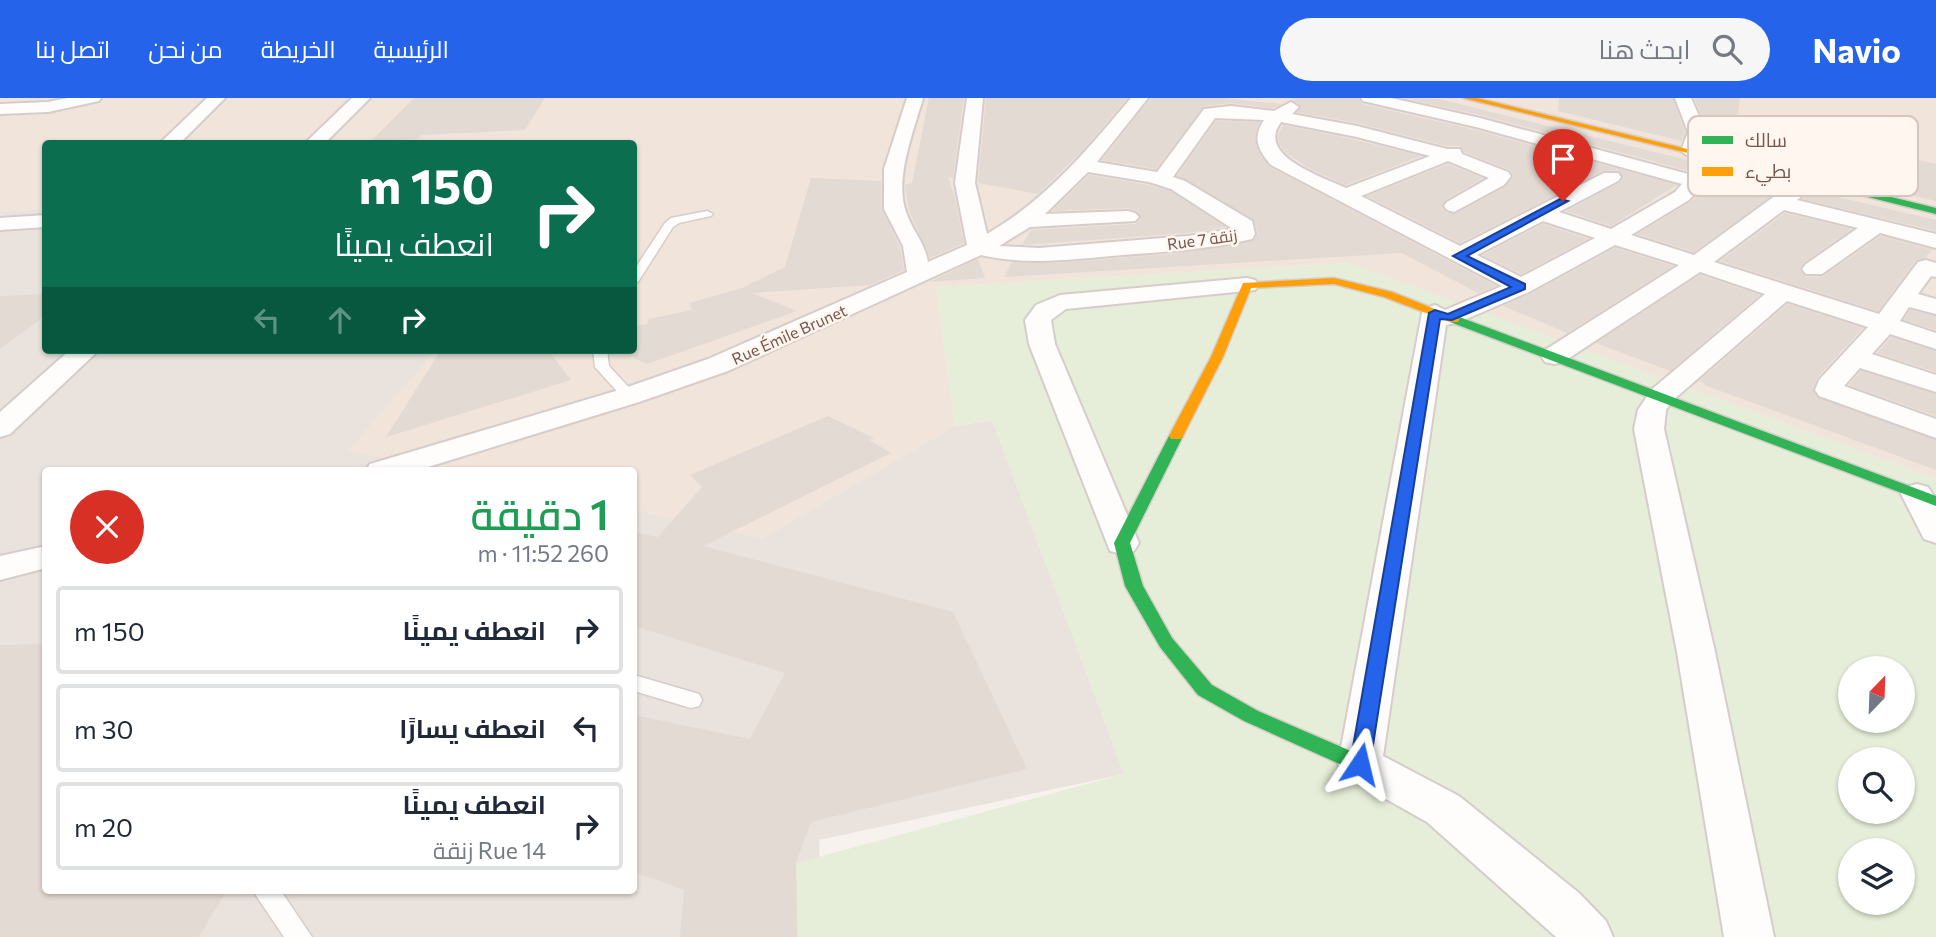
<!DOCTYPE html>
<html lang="ar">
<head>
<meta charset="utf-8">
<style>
	:root { --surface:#fff; --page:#f6f6f7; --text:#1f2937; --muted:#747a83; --line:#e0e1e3; --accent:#2563eb }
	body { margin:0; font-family:Commissioner,Cairo,sans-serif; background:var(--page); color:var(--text); direction:rtl; height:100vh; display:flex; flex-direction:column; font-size:26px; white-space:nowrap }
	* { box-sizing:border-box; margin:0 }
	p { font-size:23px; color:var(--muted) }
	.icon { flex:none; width:38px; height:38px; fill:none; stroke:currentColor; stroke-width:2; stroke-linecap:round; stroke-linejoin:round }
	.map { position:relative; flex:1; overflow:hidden; direction:ltr }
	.panel { position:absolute; left:42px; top:369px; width:595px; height:427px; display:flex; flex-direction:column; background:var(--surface); border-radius:7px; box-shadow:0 2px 5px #0004; direction:rtl }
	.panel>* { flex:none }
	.guide { position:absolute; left:42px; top:42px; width:595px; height:214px; border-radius:7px; box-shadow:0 2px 5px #0004; direction:rtl; background:#0b6e4f; color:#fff; overflow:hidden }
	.needle { width:46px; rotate:23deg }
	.controls { position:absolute; left:1838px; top:558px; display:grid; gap:14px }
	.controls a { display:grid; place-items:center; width:77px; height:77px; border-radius:50%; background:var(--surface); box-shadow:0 2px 5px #0004; font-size:35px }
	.pin { position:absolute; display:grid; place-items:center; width:60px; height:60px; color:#fff; margin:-72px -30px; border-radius:50% 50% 50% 0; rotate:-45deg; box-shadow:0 0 7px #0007 }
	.pin .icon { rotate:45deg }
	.me { position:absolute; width:77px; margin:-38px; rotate:10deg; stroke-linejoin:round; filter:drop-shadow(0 0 5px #0008) }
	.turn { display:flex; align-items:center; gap:24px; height:147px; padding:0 28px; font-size:32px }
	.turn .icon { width:91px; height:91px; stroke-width:2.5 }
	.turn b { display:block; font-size:49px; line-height:60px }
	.lanes { display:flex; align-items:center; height:66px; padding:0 28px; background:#0003; justify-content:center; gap:35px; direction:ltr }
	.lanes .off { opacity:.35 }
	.round { display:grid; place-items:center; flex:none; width:74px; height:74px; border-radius:37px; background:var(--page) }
	.head { display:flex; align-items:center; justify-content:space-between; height:119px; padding:0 28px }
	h1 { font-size:42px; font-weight:600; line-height:52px; color:#1e9e55 }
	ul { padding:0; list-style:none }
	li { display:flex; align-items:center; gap:21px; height:88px; margin:0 14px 10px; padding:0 14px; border:4px solid var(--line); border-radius:7px }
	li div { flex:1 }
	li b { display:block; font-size:26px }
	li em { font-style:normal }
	header { display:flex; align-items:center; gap:42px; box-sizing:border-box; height:98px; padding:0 35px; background:var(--accent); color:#fff }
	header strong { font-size:33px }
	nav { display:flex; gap:38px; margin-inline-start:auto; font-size:24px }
	.search { width:490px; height:63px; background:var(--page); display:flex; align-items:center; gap:18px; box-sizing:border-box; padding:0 24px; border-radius:38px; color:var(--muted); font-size:26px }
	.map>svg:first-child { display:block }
	.residential { fill:#f0e4db }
	.industrial { fill:#eae2dd }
	.green { fill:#e6edd8; fill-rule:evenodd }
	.building { fill:#e4dad4 }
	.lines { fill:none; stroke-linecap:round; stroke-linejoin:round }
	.lane-casing { stroke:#d6cdca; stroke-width:3 }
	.street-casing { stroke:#d6cdca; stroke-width:4 }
	.fast-casing { stroke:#d7cdc9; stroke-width:3 }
	.slow-casing { stroke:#d7cdc9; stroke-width:3 }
	.lane { fill:#fefdfc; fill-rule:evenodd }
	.street { fill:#fefdfc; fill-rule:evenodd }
	.fast { fill:#30b455; fill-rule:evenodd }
	.slow { fill:#ff9f0a; fill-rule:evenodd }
	.route { fill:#2563eb; stroke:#184099; stroke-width:2 }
	.labels { text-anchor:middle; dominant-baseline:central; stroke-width:5; stroke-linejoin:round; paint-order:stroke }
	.far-street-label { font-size:16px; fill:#75564d; stroke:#fef6ef }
	.key { fill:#fef6ef; stroke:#d5c6be; stroke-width:2 }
	.key-label { font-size:19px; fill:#75564d }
</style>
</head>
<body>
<header>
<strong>Navio</strong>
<div class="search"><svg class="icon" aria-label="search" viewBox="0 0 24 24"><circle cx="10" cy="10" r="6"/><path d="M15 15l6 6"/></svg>ابحث هنا</div>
<nav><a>الرئيسية</a><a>الخريطة</a><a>من نحن</a><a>اتصل بنا</a></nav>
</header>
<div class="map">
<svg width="1936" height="839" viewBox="0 0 1936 839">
	<rect width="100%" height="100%" fill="#f7f2ed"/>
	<path class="residential" d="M0,0H1936V381L1349,165L936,189L955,328L763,440L634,412V373H446L347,352L437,252H634V46L624,45L626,42L509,46H46L45,111L0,114Z"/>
	<path class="industrial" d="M45,111L46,252H437L348,352L446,373H46V793H634V412L763,440L955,328L992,322L1124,676L819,742L822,839H0V114Z"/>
	<path class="green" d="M1350,165L1936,381V839H798L796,765L1124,676L992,322L955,328L936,189ZM1850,570H1902V623H1850ZM1850,662H1902V714H1850ZM1850,752H1902V805H1850Z"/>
	<path class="building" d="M414,0H545L525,32L422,37L417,41L371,43Z
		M929,0H964L953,80L948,79L955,100L964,145L930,160L909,113L905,87L912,85Z
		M986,0H1128L1080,55L1038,96L978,85Z
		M1151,0H1222L1282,6L1273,10L1231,5L1204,8L1156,71L1102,62Z
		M1291,0H1358L1362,6L1475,32L1677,87L1611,128L1566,113L1619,85L1623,81L1618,72L1603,73L1460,145L1367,98L1448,66L1483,80L1445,102L1442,110L1446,115L1455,116L1505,89L1514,78L1510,72L1464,54L1460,48H1447L1357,25L1297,14L1302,9Z
		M1403,0L1439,1L1789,87L1694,154L1637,136L1691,104L1708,86L1704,77L1481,17Z
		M1559,0H1673L1685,34L1682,43L1558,13Z
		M1694,0H1740L1737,22L1936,66V103L1703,48L1708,33Z
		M1216,23L1260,24L1256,34V46L1270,69L1496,188L1478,195L1402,155L1004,179L1012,164L1052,165L1171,156L1254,142L1258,135L1253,121L1177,78Z
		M1283,27L1356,42L1421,58L1346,87L1310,71L1286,55L1279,46L1278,37Z
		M1089,77L1148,87L1170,93L1226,129L1188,135L1022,147L1031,132L1135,126L1141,121L1137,113L1128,110L1052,113Z
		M811,80L881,83L882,112L900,149L904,172L870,187L752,195L797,213L647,266L634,260V228L647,226L649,221L692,212L689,205L742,190L785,169Z
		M1812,93L1936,122V133L1803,101Z
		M1785,115L1852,131L1804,164L1799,171L1806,179L1824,178L1881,138L1932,152L1925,160L1916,162L1878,213L1720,163Z
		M1543,126L1588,141L1521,176L1483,157Z
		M1615,150L1673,168L1567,235L1503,208L1530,196Z
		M978,161L985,180L929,184Z
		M1700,177L1760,197L1670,273L1596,245Z
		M46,196V217L0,251V198Z
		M1788,206L1863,230L1817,280L1813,291L1817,299L1936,342V372L1704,287L1706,286L1699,283Z
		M1910,212L1936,218V232L1904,222Z
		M1891,239L1936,253V274L1877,255Z
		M441,252H548L571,282L386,339Z
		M1861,273L1936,296V318L1849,287Z
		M828,318L874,340L869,342L891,355L703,448L953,514L1027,671L811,724L796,765L797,839H680L684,792L634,774V617L750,641L785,575L634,528V434L658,439L702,389L690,377Z
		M46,546V793H226L199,839H0V547Z"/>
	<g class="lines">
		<defs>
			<path id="lane" d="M707,113L713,116L711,118L679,125L673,129L638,184L634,185V172L665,125L671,120Z
				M593,252H607L609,268L634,295L636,298L634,301H624L595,269Z
				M634,577L699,596L702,602L699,608L691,610L634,593Z
				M253,793H281L312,839H284Z"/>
			<path id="street" d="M68,0H101L99,3L48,14L0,16V6L48,4Z
				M207,0H225L179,46H159Z
				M352,0H370L324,46H304Z
				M907,0H923C914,32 894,81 906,114C912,132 925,145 928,164L967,147L955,85L967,0H983L975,85L987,136C1046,102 1088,51 1131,0H1148L1097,64L1157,74L1204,11L1231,8L1274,13L1291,4L1299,9L1292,16L1357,28L1447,51H1460L1462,56L1508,74L1511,78L1504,87L1454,114L1447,112L1444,108L1447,104L1489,80L1448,63L1361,98L1460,148L1604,75H1618L1621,79L1618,83L1559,114L1611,131L1675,94L1682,86L1476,29L1363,3L1361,0H1391L1480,20L1703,80L1706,84L1689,102L1631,137L1694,157L1772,100L1810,77L1817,79L1820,83L1797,102L1936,136V150L1880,135L1822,176H1806L1802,171L1806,166L1858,130L1784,112L1714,164L1879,216L1918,164L1926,162L1936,165V179L1931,178L1918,196L1936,201V216L1909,209L1900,223L1936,235V251L1890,236L1872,256L1936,277V294L1860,270L1844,288L1936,321V340L1819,298L1815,292L1819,282L1868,229L1787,203L1672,303L1666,312L1664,331L1715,554L1774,839H1724L1677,554L1634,331L1638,312L1651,292L1765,196L1700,174L1563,264L1554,266L1545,264L1541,258L1545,252L1679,167L1615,147L1529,194L1457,225L1446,227L1383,658L1459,698L1579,795L1606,823L1613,839H1556L1427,724L1345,678L1338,666L1422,215L1426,210L1435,207L1445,212L1502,188L1271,67C1258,52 1252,40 1264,22L1215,20L1173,79L1185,83L1252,123L1255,136L1252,141C1209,151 1165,154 1122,157C1075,161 1028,168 981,157L728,273L639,304L415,373H365L370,366L619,292L708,261L907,174L903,148L884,111V71ZM1281,24L1357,39L1430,58L1346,90C1323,79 1255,58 1281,24ZM1088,74L1149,84L1171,91L1233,131L1188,138L1039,150L999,148L1030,129L1135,123L1139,119L1135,115L1128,113L1045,116ZM1543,123L1595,140L1521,179L1477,157Z
				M1675,0H1691L1706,34L1697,57L1690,59L1681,53L1688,34Z
				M46,117V129L0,132V120Z
				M1247,180L1255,182L1259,187L1255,192L1066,211L1051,222L1055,246L1139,445L1134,453L1122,456L1110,453L1029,246L1025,222L1036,207L1060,197Z
				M70,252H99L10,336L0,339V314Z
				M1917,386L1928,389L1936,401V445L1924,441L1901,396L1906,389Z
				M46,448V470L0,482V458Z"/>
			<path id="fast" d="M1851,89L1936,110V116L1848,94L1846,92Z
				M1454,217L1936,398V408L1450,224L1448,221Z
				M1176,334L1183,338L1130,445L1143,488L1172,540L1212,587L1258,613L1367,660L1370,666L1367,672L1360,674L1353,672L1244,623L1198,597L1160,549L1125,488L1114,445L1169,338Z"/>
			<path id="slow" d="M1463,0H1477L1856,92L1851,95Z
				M1334,180L1392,194L1460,221L1458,224H1450L1384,199L1334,186L1251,190L1223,259L1183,338L1181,341H1171L1169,338L1211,259L1243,185Z"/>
		</defs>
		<use href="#lane" class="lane-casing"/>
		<use href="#street" class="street-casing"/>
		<use href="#fast" class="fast-casing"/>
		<use href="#slow" class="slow-casing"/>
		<use href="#lane" class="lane"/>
		<use href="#street" class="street"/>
		<use href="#fast" class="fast"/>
		<use href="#slow" class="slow"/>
	</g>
	<path class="route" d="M1560,101L1568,103L1467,158L1525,186V191L1452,222L1440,221L1370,666L1367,671L1360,674L1353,671L1350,666L1429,215L1435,212L1448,216L1511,189L1453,158Z"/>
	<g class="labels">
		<g class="far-street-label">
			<text transform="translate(1202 141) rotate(-8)">Rue 7 زنقة</text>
			<text transform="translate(789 236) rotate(-24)">Rue Émile Brunet</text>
		</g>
	</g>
	<rect x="1688" y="18" width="230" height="80" rx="10" class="key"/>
	<rect x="1702" y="38" width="31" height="8" fill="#30b455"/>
	<rect x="1702" y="69" width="31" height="9" fill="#ff9f0a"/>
	<g class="key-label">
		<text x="1745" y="49">سالك</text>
		<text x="1745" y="80">بطيء</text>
	</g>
</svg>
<div class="controls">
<a><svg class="needle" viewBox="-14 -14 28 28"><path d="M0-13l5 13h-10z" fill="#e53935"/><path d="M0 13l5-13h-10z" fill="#747a83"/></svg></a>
<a><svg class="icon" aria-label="search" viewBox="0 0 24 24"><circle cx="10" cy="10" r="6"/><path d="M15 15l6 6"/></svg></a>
<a><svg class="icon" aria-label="layers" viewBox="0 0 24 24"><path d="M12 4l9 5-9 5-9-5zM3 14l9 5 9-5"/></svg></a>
</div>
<div class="pin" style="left:1563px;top:103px;background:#d93025"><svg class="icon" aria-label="arrive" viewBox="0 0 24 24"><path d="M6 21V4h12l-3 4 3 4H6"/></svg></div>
<svg class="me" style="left:1360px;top:666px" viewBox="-20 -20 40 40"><path d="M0-17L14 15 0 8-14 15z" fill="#2563eb" stroke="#fff" stroke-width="4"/></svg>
<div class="guide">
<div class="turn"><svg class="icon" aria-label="right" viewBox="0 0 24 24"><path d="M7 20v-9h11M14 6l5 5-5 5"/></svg><div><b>150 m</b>انعطف يمينًا</div></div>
<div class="lanes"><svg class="icon off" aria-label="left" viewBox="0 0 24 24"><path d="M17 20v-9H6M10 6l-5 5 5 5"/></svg><svg class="icon off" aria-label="ahead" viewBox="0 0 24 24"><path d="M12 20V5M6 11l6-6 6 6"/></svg><svg class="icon" aria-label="right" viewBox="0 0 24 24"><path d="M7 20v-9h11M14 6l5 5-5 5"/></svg></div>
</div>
<section class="panel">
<div class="head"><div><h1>1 دقيقة</h1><p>260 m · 11:52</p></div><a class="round" style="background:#d93025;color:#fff"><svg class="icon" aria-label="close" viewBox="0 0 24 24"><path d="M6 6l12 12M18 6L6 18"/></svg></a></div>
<ul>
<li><svg class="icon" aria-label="right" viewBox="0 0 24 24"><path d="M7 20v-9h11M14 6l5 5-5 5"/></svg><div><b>انعطف يمينًا</b></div><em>150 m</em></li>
<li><svg class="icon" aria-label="left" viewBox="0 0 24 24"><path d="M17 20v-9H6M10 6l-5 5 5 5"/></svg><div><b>انعطف يسارًا</b></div><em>30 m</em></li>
<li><svg class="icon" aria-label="right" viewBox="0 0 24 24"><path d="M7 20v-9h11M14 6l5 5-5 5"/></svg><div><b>انعطف يمينًا</b><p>Rue 14 زنقة</p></div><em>20 m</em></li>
</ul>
</section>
</div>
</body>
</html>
